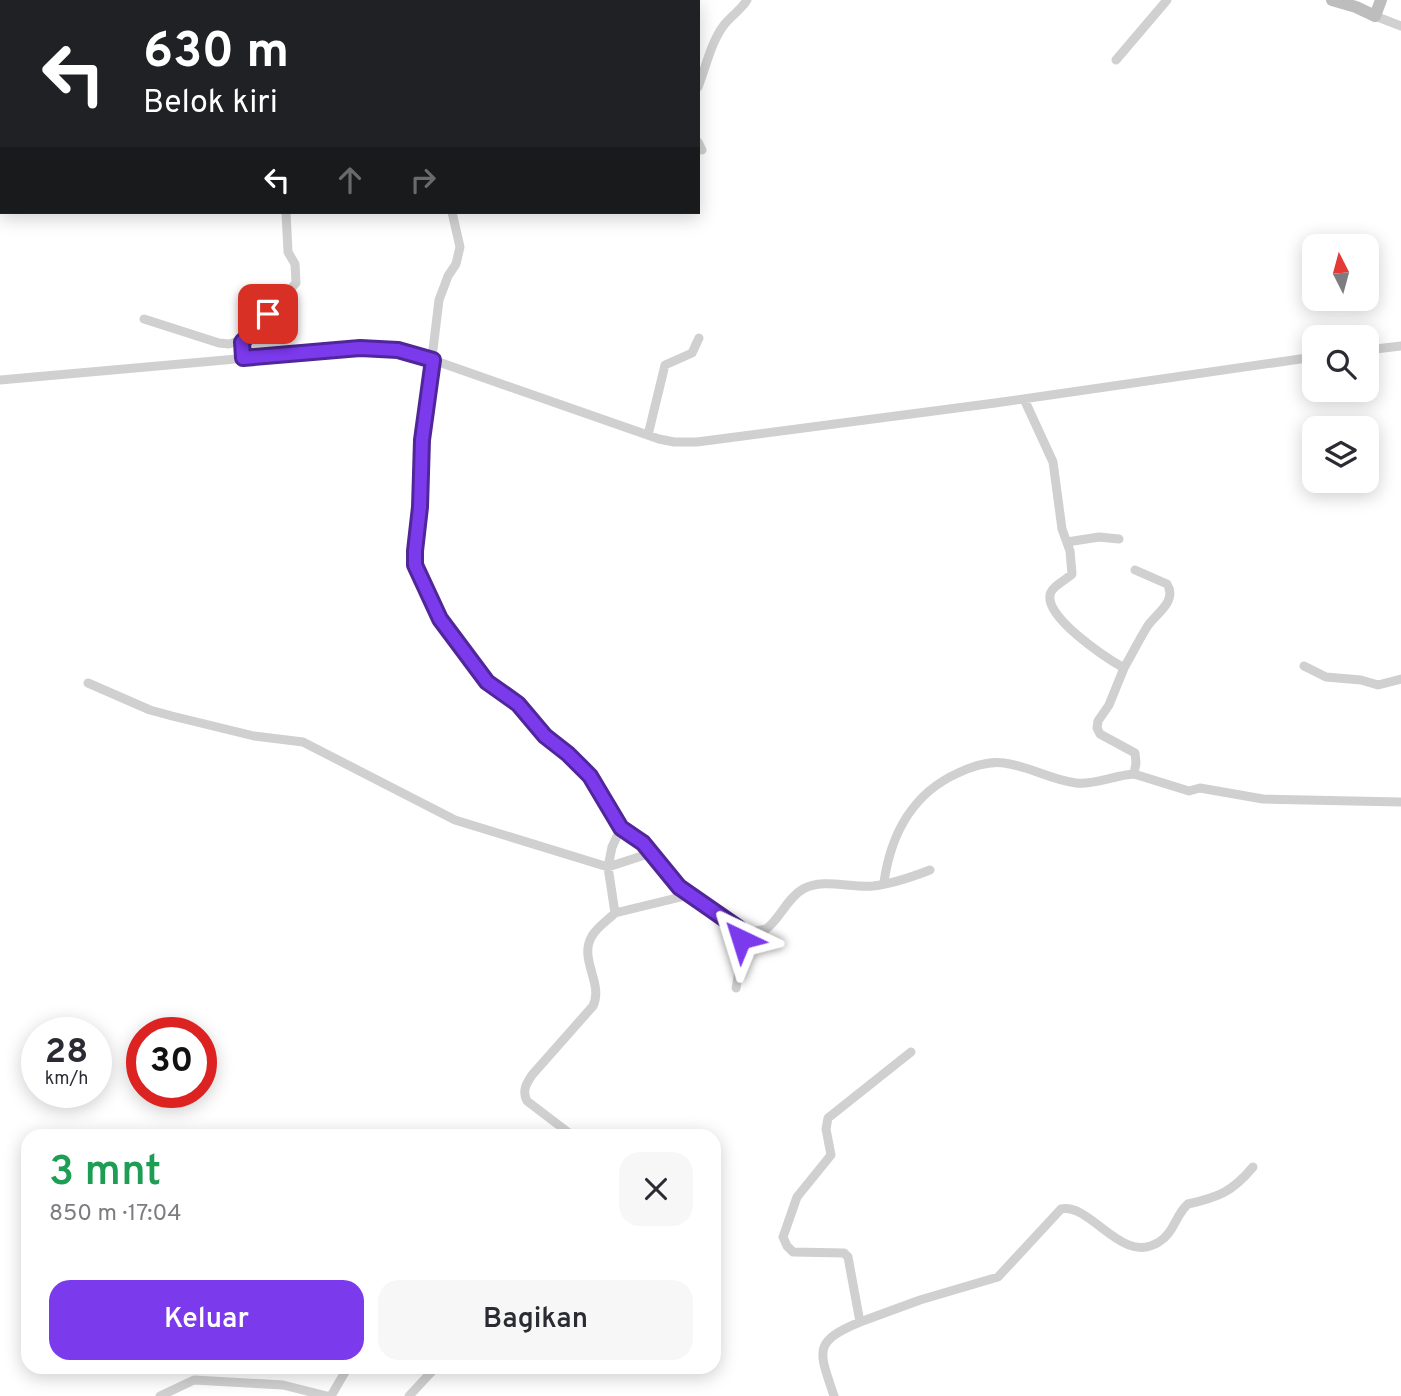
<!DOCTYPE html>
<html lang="id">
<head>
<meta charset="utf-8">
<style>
	:root { --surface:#fff; --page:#f7f7f7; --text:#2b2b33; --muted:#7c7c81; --accent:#7c3aed }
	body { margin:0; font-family:Overpass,sans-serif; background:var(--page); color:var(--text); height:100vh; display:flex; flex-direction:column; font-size:26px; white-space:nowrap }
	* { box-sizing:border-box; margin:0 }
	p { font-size:23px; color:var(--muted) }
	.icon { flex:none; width:38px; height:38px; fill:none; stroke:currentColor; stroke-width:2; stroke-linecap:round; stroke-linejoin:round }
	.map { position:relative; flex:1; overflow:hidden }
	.drawer { position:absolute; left:21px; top:1129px; width:700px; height:245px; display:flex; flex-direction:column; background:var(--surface); border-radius:21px; box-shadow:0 4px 18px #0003 }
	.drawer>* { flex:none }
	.banner { position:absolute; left:0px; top:0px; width:700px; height:214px; box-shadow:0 4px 18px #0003; background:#202124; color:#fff; overflow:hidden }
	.needle { width:46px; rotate:354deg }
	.fabs { position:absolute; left:1302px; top:234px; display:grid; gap:14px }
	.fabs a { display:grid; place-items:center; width:77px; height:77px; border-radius:14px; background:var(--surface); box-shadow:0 4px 18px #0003; font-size:35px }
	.speed { position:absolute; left:21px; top:1017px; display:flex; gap:14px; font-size:35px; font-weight:700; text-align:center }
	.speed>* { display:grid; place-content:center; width:91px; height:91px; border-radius:50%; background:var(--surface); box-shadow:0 4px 18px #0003; line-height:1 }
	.speed small { font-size:18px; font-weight:400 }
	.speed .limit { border:10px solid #d22; background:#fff; color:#111 }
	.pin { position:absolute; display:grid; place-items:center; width:60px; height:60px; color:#fff; margin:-30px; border-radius:14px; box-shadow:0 4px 10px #0006 }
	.me { position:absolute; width:77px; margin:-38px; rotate:319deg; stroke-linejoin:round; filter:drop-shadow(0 0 5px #0008) }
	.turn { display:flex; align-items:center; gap:24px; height:147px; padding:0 28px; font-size:32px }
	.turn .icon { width:91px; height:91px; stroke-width:2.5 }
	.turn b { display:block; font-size:49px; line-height:60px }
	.lanes { display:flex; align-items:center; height:66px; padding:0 28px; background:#0003; justify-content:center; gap:35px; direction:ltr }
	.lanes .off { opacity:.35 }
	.round { display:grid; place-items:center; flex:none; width:74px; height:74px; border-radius:21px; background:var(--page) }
	.summary { display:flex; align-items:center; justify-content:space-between; height:119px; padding:0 28px }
	h1 { font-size:42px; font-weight:600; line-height:52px; color:#1e9e55 }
	.primary-button { display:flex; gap:14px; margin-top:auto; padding:14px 28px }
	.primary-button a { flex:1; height:80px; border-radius:21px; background:var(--accent); color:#fff; font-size:28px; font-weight:600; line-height:80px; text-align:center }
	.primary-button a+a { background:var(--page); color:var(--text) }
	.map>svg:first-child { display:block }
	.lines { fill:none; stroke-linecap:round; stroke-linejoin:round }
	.street { stroke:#d0d0d0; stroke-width:9 }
	.secondary { stroke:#bdbdbd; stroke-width:12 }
	.route-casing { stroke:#51269a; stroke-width:18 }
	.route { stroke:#7c3aed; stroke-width:12 }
</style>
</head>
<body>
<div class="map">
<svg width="1401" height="1396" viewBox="0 0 1401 1396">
	<rect width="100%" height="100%" fill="#fff"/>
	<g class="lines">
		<path class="street" d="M608,2V0
			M1375,16L1401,26
			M1116,60L1167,0
			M698,87C706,67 711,42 724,25C731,16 741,10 747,0
			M698,142L702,150
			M452,212L460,247L456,264L448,276L439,300L422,440L420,507L415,551V565L423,585L440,619L487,683L518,704L545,736L568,754L590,776L621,828L644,843L671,880L689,895L738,927L752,932L766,929C780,919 787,898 803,889C823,878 850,888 873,886C891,884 912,877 930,870
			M144,319L219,343L229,344L243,340
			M1367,350L1401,346
			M243,358V340L296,283L295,264L288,252L286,212
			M0,380L360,348L398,350L433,360L659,439L674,442H697L995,403L1314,357
			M1024,399L1053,462L1062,529L1070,551L1072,574C1066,580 1054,585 1051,592C1040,615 1108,659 1124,668L1109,705L1098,721L1097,728L1100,734L1135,753L1136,763L1134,774L1189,791L1200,788L1263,799L1401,802
			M648,435L665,365L692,353L699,338
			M1067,542L1099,537L1119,539
			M1304,666L1326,677L1361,680L1378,685L1401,679
			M1124,668C1132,654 1139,640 1147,627C1155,614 1178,602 1167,584L1135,570
			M88,683L150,710L172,716L254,736L303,742L455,820L608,867L651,853
			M884,882C891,834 913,793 958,773C973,766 988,761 1004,763C1029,766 1051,780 1076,783C1095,785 1115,775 1134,774
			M615,913L689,895
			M736,988L742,955L738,927
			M573,1136L527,1101C522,1091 526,1084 532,1075L593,1006C604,983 578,959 592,936C597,927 608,920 615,913L608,867L612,847L621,828
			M860,1322L920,1300L998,1277L1061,1209C1092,1203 1121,1266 1159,1242C1174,1233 1176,1214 1188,1204C1219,1197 1232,1192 1253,1167
			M160,1396L194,1380L283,1385L327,1396
			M331,1396L348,1367
			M409,1396L436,1367
			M834,1396C819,1351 812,1342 860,1322L848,1257L844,1253L793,1252L787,1246L783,1237L797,1197L831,1155L826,1129L828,1118L911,1052"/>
		<path class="secondary" d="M155,0L175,2
			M1332,0L1356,7L1375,16L1381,0
			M308,2L310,0"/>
	</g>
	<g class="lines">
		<defs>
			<path id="route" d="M268,314L242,342L243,358L360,348L398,350L433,360L422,440L420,507L415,551V565L440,619L487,682L518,704L545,736L568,754L590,776L621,828L643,843L679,887L738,928L741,939"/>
		</defs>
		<use href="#route" class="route-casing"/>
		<use href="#route" class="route"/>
	</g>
</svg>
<div class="fabs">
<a><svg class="needle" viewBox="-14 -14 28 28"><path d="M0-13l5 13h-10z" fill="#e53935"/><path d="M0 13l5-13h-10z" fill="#7c7c81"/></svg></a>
<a><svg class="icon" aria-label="search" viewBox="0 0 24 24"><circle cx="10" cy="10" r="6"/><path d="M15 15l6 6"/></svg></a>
<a><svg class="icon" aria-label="layers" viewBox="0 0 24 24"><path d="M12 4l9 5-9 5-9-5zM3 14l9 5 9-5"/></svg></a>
</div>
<div class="speed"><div>28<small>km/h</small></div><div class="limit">30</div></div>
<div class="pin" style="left:268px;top:314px;background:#d93025"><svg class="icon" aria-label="arrive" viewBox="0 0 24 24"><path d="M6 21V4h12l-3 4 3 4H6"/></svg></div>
<svg class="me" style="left:741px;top:939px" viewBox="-20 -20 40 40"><path d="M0-17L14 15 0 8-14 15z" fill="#7c3aed" stroke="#fff" stroke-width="4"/></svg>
<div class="banner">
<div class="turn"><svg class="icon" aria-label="left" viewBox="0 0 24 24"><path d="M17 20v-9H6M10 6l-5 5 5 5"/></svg><div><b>630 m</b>Belok kiri</div></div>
<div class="lanes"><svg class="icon" aria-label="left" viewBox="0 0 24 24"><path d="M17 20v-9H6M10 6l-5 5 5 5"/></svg><svg class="icon off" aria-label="ahead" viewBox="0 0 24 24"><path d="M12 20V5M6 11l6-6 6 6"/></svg><svg class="icon off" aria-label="right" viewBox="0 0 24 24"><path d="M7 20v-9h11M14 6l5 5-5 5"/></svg></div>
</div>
<section class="drawer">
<div class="summary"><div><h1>3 mnt</h1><p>850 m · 17:04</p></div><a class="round"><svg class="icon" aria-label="close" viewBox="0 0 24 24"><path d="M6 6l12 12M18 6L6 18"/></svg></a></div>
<div class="primary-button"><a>Keluar</a><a>Bagikan</a></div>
</section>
</div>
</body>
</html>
